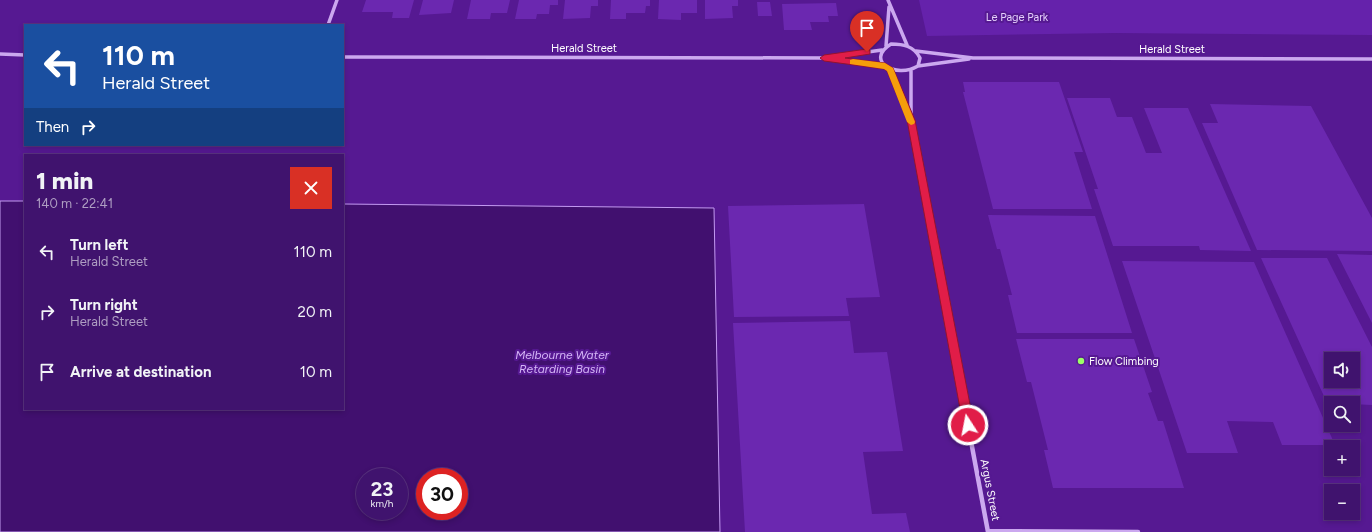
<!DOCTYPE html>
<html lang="en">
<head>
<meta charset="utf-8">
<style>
	:root { --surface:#40136e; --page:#4b2076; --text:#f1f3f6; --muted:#ae9ec2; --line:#593281 }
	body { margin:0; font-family:Figtree,sans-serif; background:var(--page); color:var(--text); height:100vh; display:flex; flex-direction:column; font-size:15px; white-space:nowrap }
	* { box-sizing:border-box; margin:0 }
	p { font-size:13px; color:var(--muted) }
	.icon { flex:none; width:22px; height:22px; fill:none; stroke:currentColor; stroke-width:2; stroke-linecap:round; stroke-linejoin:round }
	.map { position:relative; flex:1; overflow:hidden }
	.side { position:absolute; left:24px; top:154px; width:320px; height:256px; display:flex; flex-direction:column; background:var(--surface); border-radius:0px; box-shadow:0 2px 6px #0003,0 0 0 1px var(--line) }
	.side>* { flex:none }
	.guide { position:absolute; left:24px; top:24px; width:320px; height:122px; border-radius:0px; box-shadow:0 2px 6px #0003,0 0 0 1px var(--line); background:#1a4fa0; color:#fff; overflow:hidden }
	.fabs { position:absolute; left:1324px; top:352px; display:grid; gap:8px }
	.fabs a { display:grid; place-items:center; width:36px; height:36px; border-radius:0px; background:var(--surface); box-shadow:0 2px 6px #0003,0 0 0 1px var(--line); font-size:20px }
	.speed { position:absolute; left:356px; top:468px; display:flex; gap:8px; font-size:20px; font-weight:700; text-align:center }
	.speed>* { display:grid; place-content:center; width:52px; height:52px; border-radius:50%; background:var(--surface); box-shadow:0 2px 6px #0003,0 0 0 1px var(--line); line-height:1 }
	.speed small { font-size:10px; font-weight:400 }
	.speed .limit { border:6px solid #d22; background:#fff; color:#111 }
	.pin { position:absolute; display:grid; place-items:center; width:34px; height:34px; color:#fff; margin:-41px -17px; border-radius:50% 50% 50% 0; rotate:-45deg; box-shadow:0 0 4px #0007 }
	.pin .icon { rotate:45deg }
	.me { position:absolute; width:44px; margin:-22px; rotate:349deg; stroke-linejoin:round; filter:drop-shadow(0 0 3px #0008) }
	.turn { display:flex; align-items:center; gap:14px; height:84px; padding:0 12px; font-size:18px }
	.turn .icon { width:52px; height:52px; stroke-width:2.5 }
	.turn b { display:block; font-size:28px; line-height:34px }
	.then { display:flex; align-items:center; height:38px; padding:0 12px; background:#0003; gap:8px; font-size:15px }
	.round { display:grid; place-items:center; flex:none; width:42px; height:42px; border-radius:0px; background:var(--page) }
	.overview { display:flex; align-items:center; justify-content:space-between; height:68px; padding:0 12px }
	h1 { font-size:24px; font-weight:800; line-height:30px }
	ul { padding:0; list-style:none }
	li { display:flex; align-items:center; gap:12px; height:60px; padding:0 12px }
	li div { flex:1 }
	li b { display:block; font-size:15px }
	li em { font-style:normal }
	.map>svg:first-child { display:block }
	.green { fill:#6522ab }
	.water { fill:#41106f; stroke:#c49bf2; fill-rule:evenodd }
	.building { fill:#6b28b0; fill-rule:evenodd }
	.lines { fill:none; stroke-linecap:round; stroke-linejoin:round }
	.street-far1 { stroke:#cba8ef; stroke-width:3.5 }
	.street { stroke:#cba8ef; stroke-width:4.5 }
	.route { fill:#e11d48; stroke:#92132f }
	.slow { fill:#f59e0b }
	.poi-dot { fill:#9cff67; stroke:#561992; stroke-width:1.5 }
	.labels { text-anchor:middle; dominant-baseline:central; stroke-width:4; stroke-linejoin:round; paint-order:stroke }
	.park-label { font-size:11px; fill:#e4cffb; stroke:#561992 }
	.street-label { font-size:11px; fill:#fff; stroke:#561992 }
	.poi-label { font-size:11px; fill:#fff; stroke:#561992; text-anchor:start }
	.water-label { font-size:12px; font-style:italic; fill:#d4b5f6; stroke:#561992 }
</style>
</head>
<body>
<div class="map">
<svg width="1372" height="532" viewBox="0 0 1372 532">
	<rect width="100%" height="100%" fill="#561992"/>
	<path class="green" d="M919,0H1372V35L1115,33L927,36Z"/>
	<path class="water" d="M0,201H25V409H343V204L714,208L720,532H0ZM365,477H399V511H365ZM425,477H459V511H425Z"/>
	<path class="building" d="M366,0H414L409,18H392L393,12H362Z
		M423,0H454L451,13L419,15Z
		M471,0H510L507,13H491L490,19H467Z
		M519,0H558V5H550L549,14H537L536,19H515Z
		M565,0H598V6H591L590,18L563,19Z
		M611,0H650V6H646L645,13H626V19H610Z
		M659,0H697V13H681V20L658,19Z
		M705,0H738V6H732L733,18L705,19Z
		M757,2H770L772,16H758Z
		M836,3L838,16H828L829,22H810L812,30H784L782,4Z
		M963,82H1059L1083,152H1074L1092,209H993L963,92H965Z
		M1067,98H1110L1117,117H1132L1146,153H1162L1144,108H1188L1251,251L1200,250L1199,246H1113L1094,189H1098Z
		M1210,104L1311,106L1372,218V251L1257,250L1202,123H1218Z
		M864,204L880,297L846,298L849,316L734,317L728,206Z
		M988,215L1095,216L1132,333H1017L1008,295H1012L1000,249H997Z
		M1337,254L1372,255V323Z
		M1261,258H1327L1372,347V405L1331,403V405H1328ZM1331,359H1353V381H1331Z
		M1122,261L1254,262L1335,445H1282L1273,422L1227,421L1238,453H1187Z
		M850,321L854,353L887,352L903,451L863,452L872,514L906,513L910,532H745L733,323Z
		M1016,339H1134L1152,392L1148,393L1158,421H1163L1184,488H1053L1044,450H1048L1031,382H1027Z"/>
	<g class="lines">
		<path class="street-far1" d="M888,0L907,45
			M328,25L337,0
			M891,44C903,44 914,46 920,58L918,66C896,79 864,61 891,44Z
			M886,46L889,7
			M916,51L973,58L1372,59
			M0,54L25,55
			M343,57L824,58L882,50
			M829,58L885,66
			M918,66L969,59
			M891,69L910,118
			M911,71V120L933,239"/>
		<path class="street" d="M933,238L988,532
			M988,531L1138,532"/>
	</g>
	<path class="route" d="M867,49L870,50V54L845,58L885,63L893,68L915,120L974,425L972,428L968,430L965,428L963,425L907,120L887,71L884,69L824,61L820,58L824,55Z"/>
	<path class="slow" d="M853,59L885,63L893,68L915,122L914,124L911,125L907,122L887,71L884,69L850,64V60Z"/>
	<circle class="poi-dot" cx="1081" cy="361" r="4"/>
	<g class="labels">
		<g class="park-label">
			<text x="1017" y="17">Le Page Park</text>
		</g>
		<g class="street-label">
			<text x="584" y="48">Herald Street</text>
			<text x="1172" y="49">Herald Street</text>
			<text transform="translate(990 490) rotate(79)">Argus Street</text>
		</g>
		<g class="poi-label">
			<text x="1089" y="361">Flow Climbing</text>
		</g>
		<g class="water-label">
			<text x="562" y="355">Melbourne Water<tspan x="562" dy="14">Retarding Basin</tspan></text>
		</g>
	</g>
</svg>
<div class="fabs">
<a><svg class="icon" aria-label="sound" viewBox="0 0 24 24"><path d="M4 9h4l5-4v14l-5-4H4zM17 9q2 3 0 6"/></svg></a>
<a><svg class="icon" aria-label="search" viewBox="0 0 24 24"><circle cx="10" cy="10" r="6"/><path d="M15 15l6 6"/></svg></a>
<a>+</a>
<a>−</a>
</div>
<div class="speed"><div>23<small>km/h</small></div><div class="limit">30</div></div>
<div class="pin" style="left:867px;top:52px;background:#d93025"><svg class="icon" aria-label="arrive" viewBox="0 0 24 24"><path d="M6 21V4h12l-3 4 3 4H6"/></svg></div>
<svg class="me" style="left:968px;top:425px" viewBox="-20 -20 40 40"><circle r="17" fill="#e11d48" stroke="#fff" stroke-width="3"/><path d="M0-11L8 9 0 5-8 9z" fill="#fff"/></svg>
<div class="guide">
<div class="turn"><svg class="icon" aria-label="left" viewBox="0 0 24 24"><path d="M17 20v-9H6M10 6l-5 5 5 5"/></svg><div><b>110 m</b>Herald Street</div></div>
<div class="then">Then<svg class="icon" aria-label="right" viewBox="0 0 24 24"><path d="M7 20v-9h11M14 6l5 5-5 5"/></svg></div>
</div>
<section class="side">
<div class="overview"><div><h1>1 min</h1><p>140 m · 22:41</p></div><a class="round" style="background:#d93025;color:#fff"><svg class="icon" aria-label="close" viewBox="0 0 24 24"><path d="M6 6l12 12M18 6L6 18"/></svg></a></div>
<ul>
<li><svg class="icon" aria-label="left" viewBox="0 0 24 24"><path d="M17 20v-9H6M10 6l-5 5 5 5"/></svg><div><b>Turn left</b><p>Herald Street</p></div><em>110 m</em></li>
<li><svg class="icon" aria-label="right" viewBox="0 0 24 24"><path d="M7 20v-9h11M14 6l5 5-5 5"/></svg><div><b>Turn right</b><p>Herald Street</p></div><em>20 m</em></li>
<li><svg class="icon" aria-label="arrive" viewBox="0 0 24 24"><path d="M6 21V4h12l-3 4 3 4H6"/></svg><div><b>Arrive at destination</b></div><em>10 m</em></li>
</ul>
</section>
</div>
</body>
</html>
